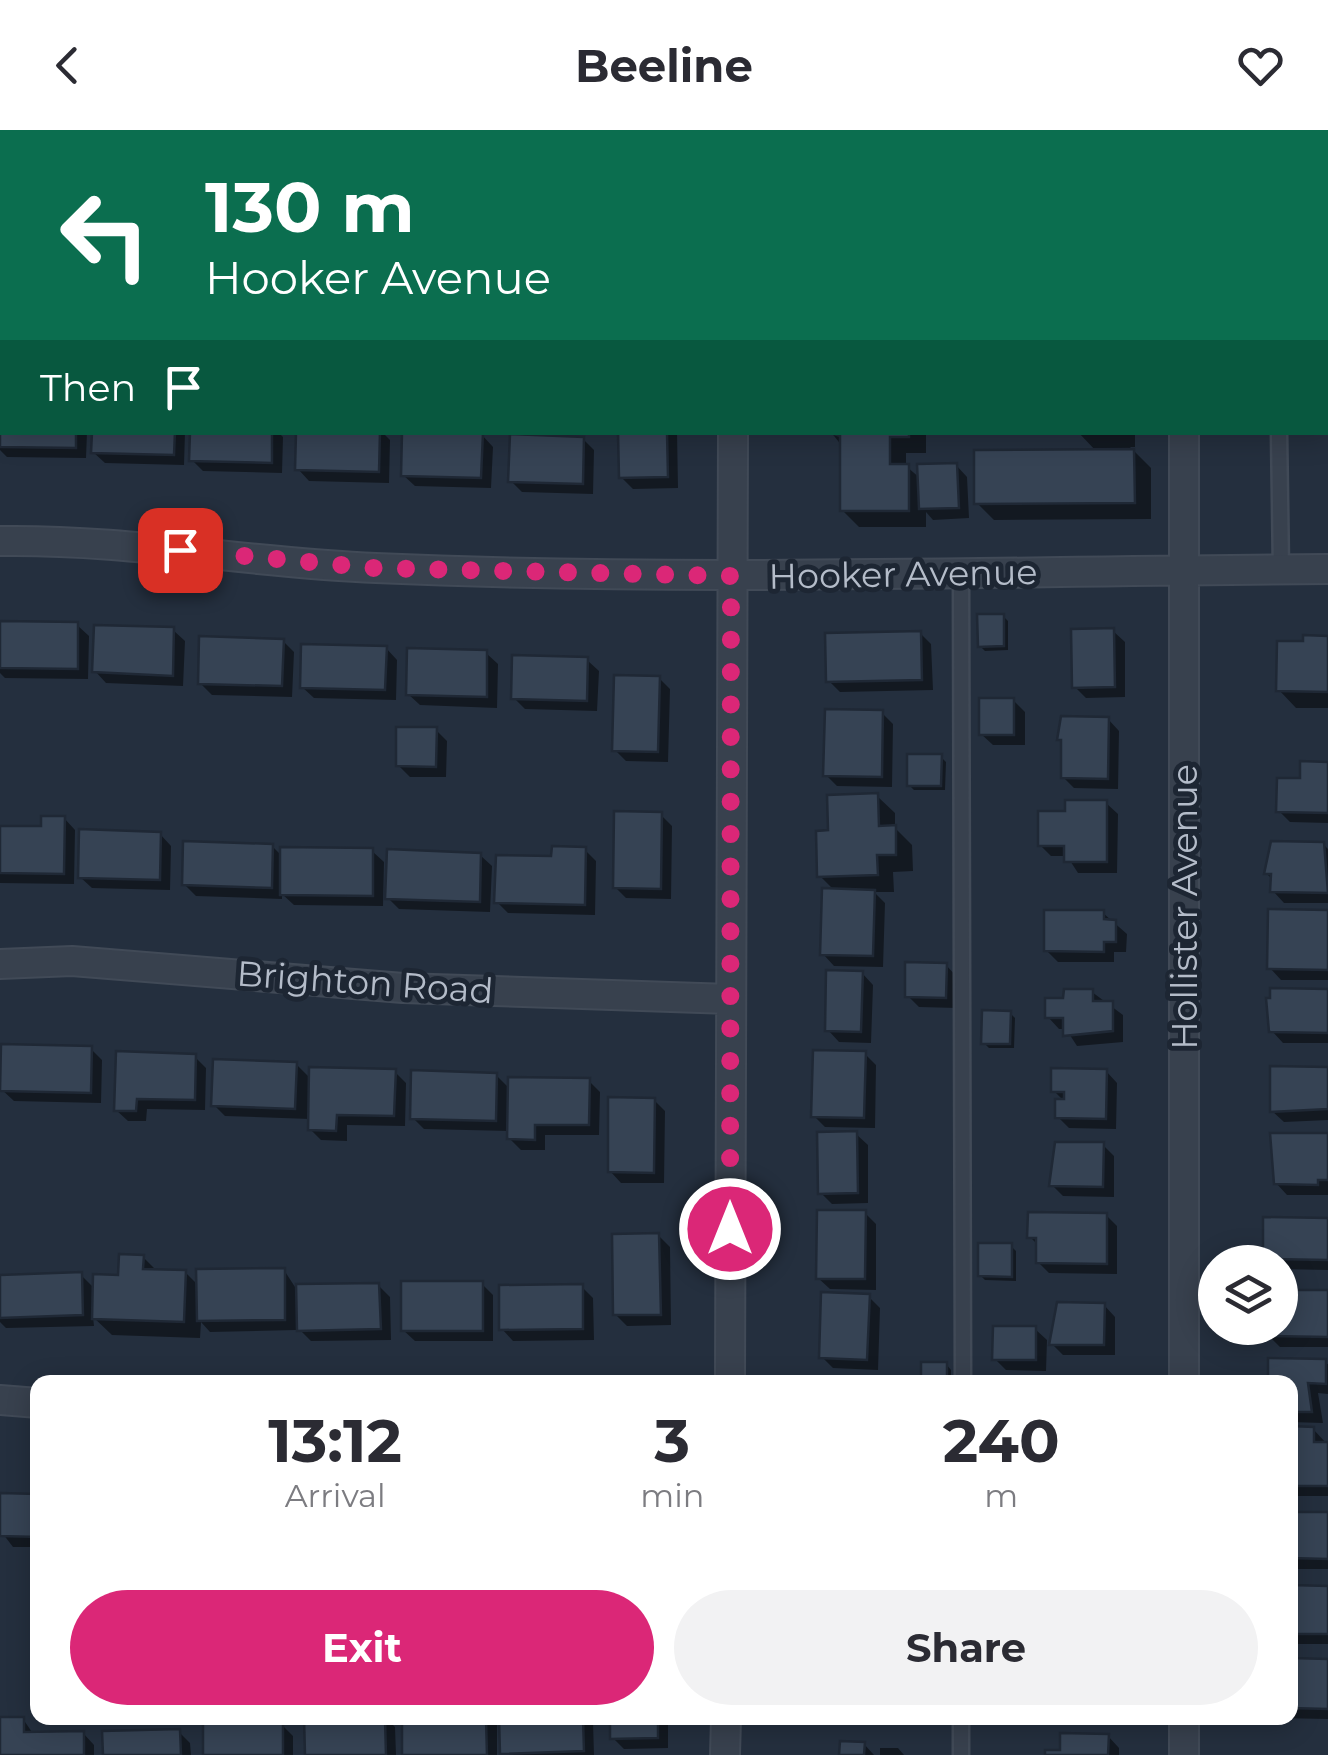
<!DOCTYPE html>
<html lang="en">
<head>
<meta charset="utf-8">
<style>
	:root { --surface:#fff; --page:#f2f2f3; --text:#2b2b33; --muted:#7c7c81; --accent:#db2777 }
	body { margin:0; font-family:Montserrat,sans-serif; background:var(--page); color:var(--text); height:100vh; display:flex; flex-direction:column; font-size:38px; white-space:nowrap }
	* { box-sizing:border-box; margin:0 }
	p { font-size:32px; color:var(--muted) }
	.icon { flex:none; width:55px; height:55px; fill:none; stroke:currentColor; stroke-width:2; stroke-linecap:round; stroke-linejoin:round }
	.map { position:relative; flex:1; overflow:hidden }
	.details { position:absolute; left:30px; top:1245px; width:1268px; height:350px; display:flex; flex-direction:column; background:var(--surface); border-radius:20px; box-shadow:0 5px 25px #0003 }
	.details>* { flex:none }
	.guide { position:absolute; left:0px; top:0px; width:1330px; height:305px; box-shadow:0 5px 25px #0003; background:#0b6e4f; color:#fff; overflow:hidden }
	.buttons { position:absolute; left:1198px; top:1115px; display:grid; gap:20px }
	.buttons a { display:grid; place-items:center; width:100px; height:100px; border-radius:50%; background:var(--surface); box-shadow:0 5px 25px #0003; font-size:50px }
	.pin { position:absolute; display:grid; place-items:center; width:85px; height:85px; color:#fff; margin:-42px; border-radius:20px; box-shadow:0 5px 15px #0006 }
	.me { position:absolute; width:110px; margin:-55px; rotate:0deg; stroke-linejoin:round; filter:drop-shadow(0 0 8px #0008) }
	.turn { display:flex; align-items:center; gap:35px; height:210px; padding:0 40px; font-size:45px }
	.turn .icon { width:130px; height:130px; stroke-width:2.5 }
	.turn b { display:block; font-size:70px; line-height:85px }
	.then { display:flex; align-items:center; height:95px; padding:0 40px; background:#0003; gap:20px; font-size:38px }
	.eta { display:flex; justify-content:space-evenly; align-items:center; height:170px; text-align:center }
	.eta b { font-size:60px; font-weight:700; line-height:70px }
	.button { display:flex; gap:20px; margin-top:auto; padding:20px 40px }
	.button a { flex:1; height:115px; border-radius:60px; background:var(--accent); color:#fff; font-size:40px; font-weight:700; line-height:115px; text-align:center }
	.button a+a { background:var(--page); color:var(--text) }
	header { display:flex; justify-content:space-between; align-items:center; height:130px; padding:0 40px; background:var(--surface); font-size:45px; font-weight:700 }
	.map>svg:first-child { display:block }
	.shadow { fill:#0007 }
	.building { fill:#364354; stroke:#1f2835; stroke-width:2.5 }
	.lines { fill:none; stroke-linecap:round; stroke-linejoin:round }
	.lane-casing { stroke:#414a57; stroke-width:19 }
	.street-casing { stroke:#414a57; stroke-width:32 }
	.lane { stroke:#38414e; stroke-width:14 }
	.street { stroke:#38414e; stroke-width:28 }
	.route { stroke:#db2777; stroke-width:18; stroke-dasharray:0 32.4 }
	.labels { text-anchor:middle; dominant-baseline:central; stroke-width:10; stroke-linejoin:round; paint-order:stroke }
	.street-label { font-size:35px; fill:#b4bcc9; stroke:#1d2633 }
</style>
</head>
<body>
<header><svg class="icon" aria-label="back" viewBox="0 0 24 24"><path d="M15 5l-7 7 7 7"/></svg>Beeline<svg class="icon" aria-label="heart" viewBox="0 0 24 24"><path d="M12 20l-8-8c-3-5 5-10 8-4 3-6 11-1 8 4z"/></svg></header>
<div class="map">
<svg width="1328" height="1625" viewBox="0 0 1328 1625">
	<rect width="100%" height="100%" fill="#242f3e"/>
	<path class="shadow" d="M832,0H902L832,2Z
		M1024,0H1141V2H1024Z
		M0,276L2,302H87L86,328L7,327L0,320Z
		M94,302H185L184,335L105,333L93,322Z
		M192,302H278L283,307L282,343L203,341L192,330Z
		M299,302H382L390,310L389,353L309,351L298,339Z
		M621,302H677L678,358L633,359L621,347Z
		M831,302H926V323H906V336L921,349L956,335L967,347L969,388L933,390L926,382V397H859L842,380V316Z
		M1078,302H1135V317H1130L1151,338V389L994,390L977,373L1097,322Z
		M482,305L493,317L491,358L415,356L403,345Z
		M583,309L594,320L593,364L522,362L511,351Z
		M1003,486L1008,491V520L985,521L980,516Z
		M0,494L77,495L89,506L88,549L5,548L0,543Z
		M173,500L185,511L183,556L106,553L95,541Z
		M1113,501L1125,512V567L1086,568L1074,556Z
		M920,503L931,514L933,560L840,562L829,551Z
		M1328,508V578H1296L1279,560Z
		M283,511L294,522L292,567L212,565L200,553Z
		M386,518L397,530L396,570L314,568L302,557Z
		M486,523L498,534L497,578L420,575L408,564Z
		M587,530L599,541L597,581L525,579L514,568Z
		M659,548L670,559L668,632L626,631L615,620Z
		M1013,570L1025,582V615H993L981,604Z
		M882,583L893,594L892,657L837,656L826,645Z
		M1108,589L1119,601L1118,659L1074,658L1063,647L1064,613L1059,609Z
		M436,600L447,611L446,647H410L398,635Z
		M941,627L946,632L945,660H914L909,655Z
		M1328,632V693L1290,692L1279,681L1302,651Z
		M877,666L895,683V698L912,715L913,741L893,742L894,762H874L885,773L883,837L834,836L823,824L835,761L820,746L830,703Z
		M1106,673L1118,684L1117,743H1078L1067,726H1051L1040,715L1067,684Z
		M661,685L672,696L671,769L626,768L615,757Z
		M64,688L75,700L74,754L0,753V698L44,699Z
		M160,704L171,716L170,760L92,758L80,747Z
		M1323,714L1328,719V773H1284L1273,761V750L1267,744Z
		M272,716L283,727L372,721L384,732L383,776L294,775L282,764V769L196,766L184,754Z
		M585,720L596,731L595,785L508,783L497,772L554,729Z
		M480,725L492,736L490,782L399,779L386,766Z
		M1328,782V850H1281L1270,838Z
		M1103,783L1127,804L1126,822H1114V832H1058L1046,820Z
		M946,835L957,847V878L919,877L908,866Z
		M862,843L873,855L871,913L839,912L828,900Z
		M1092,862L1123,885V912L1077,916L1066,899H1059L1048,887L1066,871Z
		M1328,862V913H1283L1272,901Z
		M1010,883L1015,888L1014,918H989L984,913Z
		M91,919L102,930L101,973L14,971L0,958V980V935L3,939Z
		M865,924L876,935L875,998L825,997L814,986Z
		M195,927L206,938L205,980L147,979L146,991H128L116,980Z
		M296,934L311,949L394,941L406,953L405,996L347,995V1011L321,1010L310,999V989L225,986L214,975Z
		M1328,939V990L1284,992L1272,981Z
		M1106,941L1117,953L1116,999L1069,998L1058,987L1064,971L1054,961Z
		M496,945L510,959L588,950L600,962L599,1005H545V1020H521L509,1008V1001L424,999L413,988Z
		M654,970L665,981L664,1053H621L610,1041Z
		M856,1004L868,1015V1073L832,1074L821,1063Z
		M1328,1006V1065H1287L1276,1053Z
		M1103,1015L1114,1026V1067L1063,1066L1052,1055V1033Z
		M865,1083L876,1094V1160L830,1159L818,1148Z
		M1106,1085L1117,1096V1144L1049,1143L1038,1132V1115L1030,1107Z
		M1328,1090V1140L1280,1139V1132L1265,1128Z
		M658,1105L670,1117L671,1195L627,1196L615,1184Z
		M1011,1116L1016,1121V1151L985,1150L980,1145Z
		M143,1127L157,1141L185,1142L199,1156L284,1140L295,1157L378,1155L390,1167L391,1210L311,1211L296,1196V1200L210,1202L201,1192L200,1208L112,1205L93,1187L94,1196L6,1198L0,1192V1147L81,1145L95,1159L121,1147Z
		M482,1154L493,1165V1211H415L403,1200Z
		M582,1157L593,1168L594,1210L513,1211L502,1199Z
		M1280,1162L1328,1163V1217H1280L1268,1205L1269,1198H1280Z
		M869,1167L880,1178L878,1240L833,1238L822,1227Z
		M1104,1175L1115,1187V1225H1063L1052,1214V1198Z
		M1035,1199L1047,1210L1046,1241L1006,1240L995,1229Z
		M1271,1231L1328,1234V1264L1318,1263L1323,1293L1290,1292V1252H1272Z
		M924,1234H946L951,1240V1252H923Z
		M829,1250L874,1251L876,1252H829Z
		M1290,1299H1313L1328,1315V1366H1290Z
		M38,1367V1417H13L0,1400Z
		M1290,1385H1328V1439H1290Z
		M1290,1458H1328V1514H1290Z
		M1290,1531H1328V1589L1277,1588H1290Z
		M307,1588H386L395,1597L396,1625H307Z
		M404,1588H491L497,1593V1625H405Z
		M502,1588H588L593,1592L594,1625H505Z
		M613,1588H668V1618L624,1619L613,1608Z
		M834,1588H887V1593L839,1592Z
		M912,1588H944V1591L914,1590Z
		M977,1588H1015V1595L982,1594Z
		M1072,1588H1102L1101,1593H1078Z
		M23,1589L34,1605L83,1603L94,1615V1625H0V1613Z
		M282,1595L293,1606V1625H206Z
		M179,1602L190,1613L191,1625H105Z
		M1108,1606L1119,1618V1625H1048Z
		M864,1614L874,1625H842Z
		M880,1618H898L904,1625H880Z"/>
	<path class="building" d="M1022,0H1125V2H1022Z
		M0,274L2,302H76V318L0,317Z
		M92,302H175L174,325L91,323Z
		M190,302H272V333L189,331Z
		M296,302H380L379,342L295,340Z
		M402,302L483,303L481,348L401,346Z
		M618,302H667L668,347L619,348Z
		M828,302H909V307H890V334H909V381H840V306Z
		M510,304L584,307L583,354L508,352Z
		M1134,319L1135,373L974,374V320Z
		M957,333L959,378L919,379L917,334Z
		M977,484H1004V516L978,517Z
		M0,491L78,492V539L0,538Z
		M94,495L174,497L173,546L92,542Z
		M1114,498L1115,557L1072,558L1071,499Z
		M921,501L922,550L826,552L825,503Z
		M1303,505L1328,506V562L1276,561L1277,511H1303Z
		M199,506L284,509L282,556L198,554Z
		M301,514L387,516L385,560L300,558Z
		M407,518L487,520V567L406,565Z
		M512,525L588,527L587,571L511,569Z
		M614,545L660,546L658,622L612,621Z
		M979,568H1014V605H979Z
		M825,579L883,580L882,647L823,646Z
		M1061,586L1109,587L1108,649L1061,648V610H1057Z
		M396,597H437L436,637L396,636Z
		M907,624H942L941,656H907Z
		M1300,631L1328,632V683L1276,682L1277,648H1300Z
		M878,663L879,696L896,695V725H877L878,745L817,747L816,701L828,700L827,665Z
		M1065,670H1107V732H1064V716H1038V681H1065Z
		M614,681L662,682L661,759L613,758Z
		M41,686H65L64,744L0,743V696H41Z
		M79,699L161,702L160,750L78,748Z
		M183,711L273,714L272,758L182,755Z
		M1271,711L1324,712L1328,763L1270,762L1271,744H1264Z
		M552,716L586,717L585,775L494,773L496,725L551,726Z
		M280,717L373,718V766L280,765Z
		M387,719L481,723L480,772L385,769Z
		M822,758L875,760L873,826L820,825Z
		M1268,779L1328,780V840L1267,839Z
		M1044,780H1104V789L1116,790V812H1104V822L1044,821Z
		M905,832L947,833L946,868L905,867Z
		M826,840L863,841L861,902L825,901Z
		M1270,858L1328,859V903L1269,902L1266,868H1270Z
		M1064,859H1093V871H1113V901L1063,906V888H1045V868H1063Z
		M982,880L1011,881L1010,914H981Z
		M1,914L92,916L91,963L0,961Z
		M813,920L866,921L864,988L811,987Z
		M116,921L196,924L195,970L137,969L136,981H114Z
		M213,929L297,932L295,979L211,976Z
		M1270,936L1328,937V979L1270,982Z
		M309,937L396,939L394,986L337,985L336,1001L308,1000Z
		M1051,938L1107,939L1106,989L1055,988V969H1064V962H1051Z
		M411,940L497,943L496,991L410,989Z
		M508,947L590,948L589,995H535V1010L507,1009Z
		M608,967L655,968L654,1043L608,1042Z
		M857,1001L858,1063L818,1064L817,1002Z
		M1270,1003H1328V1050H1318V1055L1274,1054Z
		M1055,1012H1104L1103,1057L1049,1056Z
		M817,1080H866L865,1149H816Z
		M1028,1082L1107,1083V1134L1036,1133V1108H1027Z
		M1263,1087L1328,1088V1130L1263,1129Z
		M659,1103L661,1185H613L612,1104Z
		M978,1113H1012V1147L978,1146Z
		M119,1124L144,1125L143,1139L186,1140L184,1192L92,1189L93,1144L118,1145Z
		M285,1138V1190L197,1191L196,1139Z
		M82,1142L83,1185L0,1188V1145Z
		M401,1151H483V1201H401Z
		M379,1153L381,1199L297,1201L296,1154Z
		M583,1154V1199L499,1200V1155Z
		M1280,1160H1328V1207L1266,1206V1198H1280Z
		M821,1162L870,1164L867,1230L819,1228Z
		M1057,1172L1105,1173L1104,1215H1049Z
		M993,1196H1036V1230H992Z
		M1268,1228L1326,1229V1254L1308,1253L1312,1282H1290V1252H1268Z
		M921,1232H947V1252H921Z
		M1290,1296L1314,1297V1312H1328V1356H1290Z
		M0,1363L38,1364V1407L0,1406Z
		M1290,1382H1328V1429L1290,1428Z
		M1290,1455L1328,1456V1504H1290Z
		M1290,1528L1328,1529V1579L1290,1578Z
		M0,1587H24V1602L84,1601V1625H0Z
		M304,1588H385L386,1625H305Z
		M402,1588H486L487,1625H402Z
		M499,1588H583L584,1621L500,1624Z
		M610,1588H658V1608L610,1609Z
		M283,1592V1625H203V1593Z
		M180,1599L181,1625H103L102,1601Z
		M1060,1603L1109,1604L1108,1625H1045V1620H1060Z
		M840,1611L865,1612L864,1625H839Z"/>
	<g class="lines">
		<defs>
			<path id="lane" d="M1279,302L1281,440
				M961,443L963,1252
				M961,1625V1588"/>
			<path id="street" d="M1184,0V2
				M518,2L646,0
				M737,2V0
				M0,13H2
				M1184,302V1252
				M0,411C126,409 251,433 376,438C693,452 1011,441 1328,439
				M0,834L72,831L403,858L730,869
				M730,1252L733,302
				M0,1270L38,1273
				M1184,1588V1625
				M725,1625L726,1588"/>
		</defs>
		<use href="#lane" class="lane-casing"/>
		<use href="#street" class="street-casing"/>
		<use href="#lane" class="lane"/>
		<use href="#street" class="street"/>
	</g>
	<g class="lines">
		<path class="route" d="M180,420L374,438L731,446L730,1099"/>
	</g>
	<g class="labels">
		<g class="street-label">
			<text transform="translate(903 444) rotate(-1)">Hooker Avenue</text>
			<text transform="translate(1184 777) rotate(-90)">Hollister Avenue</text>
			<text transform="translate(365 852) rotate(4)">Brighton Road</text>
		</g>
	</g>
</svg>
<div class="buttons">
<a><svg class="icon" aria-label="layers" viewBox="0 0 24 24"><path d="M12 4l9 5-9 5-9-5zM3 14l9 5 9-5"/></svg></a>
</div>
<div class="pin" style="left:180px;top:420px;background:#d93025"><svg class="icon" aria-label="arrive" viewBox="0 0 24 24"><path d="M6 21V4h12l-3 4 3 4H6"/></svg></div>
<svg class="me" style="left:730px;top:1099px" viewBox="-20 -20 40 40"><circle r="17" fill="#db2777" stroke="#fff" stroke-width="3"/><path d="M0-11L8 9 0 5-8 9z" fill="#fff"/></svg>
<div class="guide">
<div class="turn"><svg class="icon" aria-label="left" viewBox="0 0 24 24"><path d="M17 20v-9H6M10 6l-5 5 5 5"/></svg><div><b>130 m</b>Hooker Avenue</div></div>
<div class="then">Then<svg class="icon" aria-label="arrive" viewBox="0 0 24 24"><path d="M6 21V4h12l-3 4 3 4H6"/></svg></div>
</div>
<section class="details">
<div class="eta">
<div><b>13:12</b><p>Arrival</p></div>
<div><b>3</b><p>min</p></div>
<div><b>240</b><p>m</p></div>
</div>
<div class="button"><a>Exit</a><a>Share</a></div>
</section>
</div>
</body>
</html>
